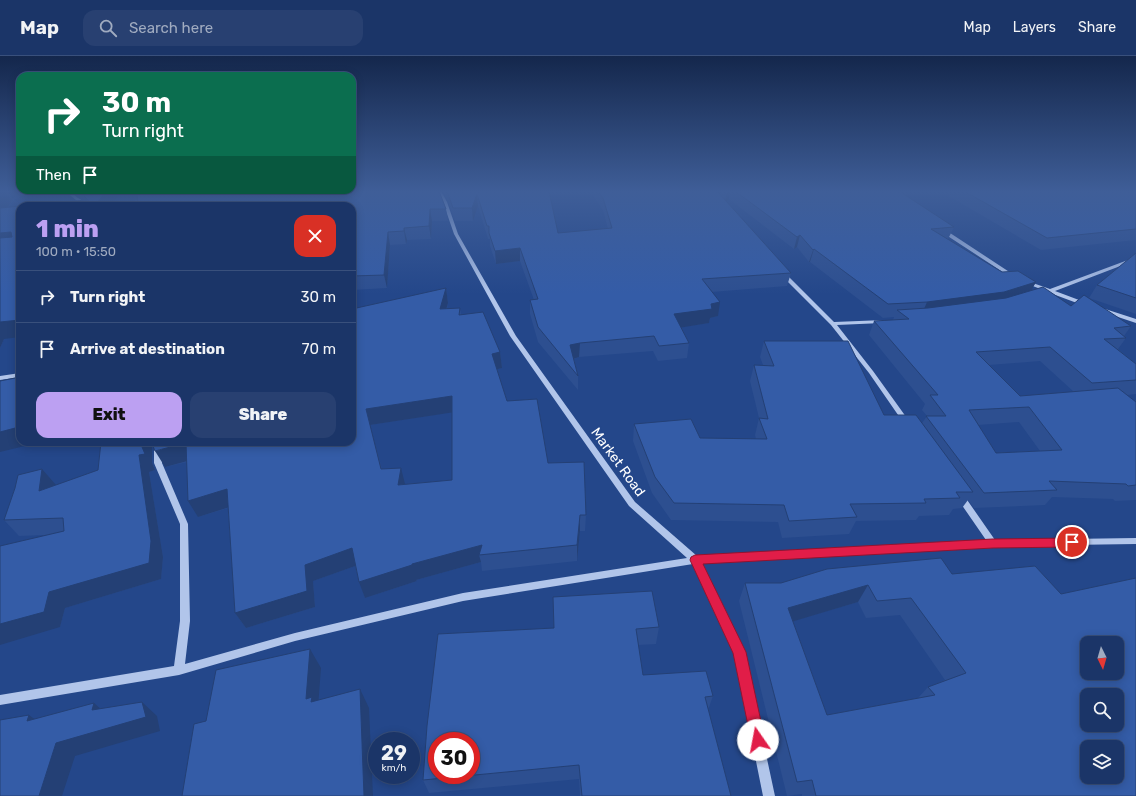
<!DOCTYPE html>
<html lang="en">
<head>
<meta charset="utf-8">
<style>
	:root { --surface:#1b3568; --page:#284071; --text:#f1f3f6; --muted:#a0abc0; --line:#39507c; --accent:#bca0f2 }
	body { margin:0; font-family:Rubik,sans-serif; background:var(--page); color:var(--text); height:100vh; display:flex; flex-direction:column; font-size:15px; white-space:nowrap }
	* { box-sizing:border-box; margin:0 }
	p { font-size:13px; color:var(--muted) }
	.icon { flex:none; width:22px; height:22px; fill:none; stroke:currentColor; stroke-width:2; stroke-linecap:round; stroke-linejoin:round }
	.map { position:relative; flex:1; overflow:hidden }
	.panel { position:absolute; left:16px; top:146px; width:340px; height:244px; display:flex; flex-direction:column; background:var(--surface); border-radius:12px; box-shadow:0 2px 10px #0003,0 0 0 1px var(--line) }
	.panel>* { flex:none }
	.hud { position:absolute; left:16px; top:16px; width:340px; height:122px; border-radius:12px; box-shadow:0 2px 10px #0003,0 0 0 1px var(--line); background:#0b6e4f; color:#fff; overflow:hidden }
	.needle { width:26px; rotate:175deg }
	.controls { position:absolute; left:1080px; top:580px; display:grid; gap:8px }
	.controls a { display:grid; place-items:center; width:44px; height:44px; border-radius:8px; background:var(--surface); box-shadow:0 2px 10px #0003,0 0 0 1px var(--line); font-size:20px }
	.speed { position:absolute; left:368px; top:676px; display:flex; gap:8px; font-size:20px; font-weight:700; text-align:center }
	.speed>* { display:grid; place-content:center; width:52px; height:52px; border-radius:50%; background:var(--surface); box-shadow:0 2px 10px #0003,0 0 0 1px var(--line); line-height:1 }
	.speed small { font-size:10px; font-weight:400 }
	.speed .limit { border:6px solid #d22; background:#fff; color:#111 }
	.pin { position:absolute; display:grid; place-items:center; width:34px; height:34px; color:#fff; margin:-17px; border:2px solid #fff; border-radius:50%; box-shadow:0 1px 4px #0007 }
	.me { position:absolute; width:44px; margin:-22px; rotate:348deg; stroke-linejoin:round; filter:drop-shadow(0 0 3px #0008) }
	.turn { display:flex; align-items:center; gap:14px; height:84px; padding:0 20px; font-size:18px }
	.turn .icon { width:52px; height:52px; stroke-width:2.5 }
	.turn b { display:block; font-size:28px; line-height:34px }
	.then { display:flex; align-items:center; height:38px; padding:0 20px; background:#0003; gap:8px; font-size:15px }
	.round { display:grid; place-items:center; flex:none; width:42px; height:42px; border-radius:12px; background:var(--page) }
	.summary { display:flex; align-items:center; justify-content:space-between; height:68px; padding:0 20px }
	h1 { font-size:24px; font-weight:800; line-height:30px; color:var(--accent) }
	.cta { display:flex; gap:8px; margin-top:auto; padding:8px 20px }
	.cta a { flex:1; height:46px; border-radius:12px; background:var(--accent); color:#111; font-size:16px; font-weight:800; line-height:46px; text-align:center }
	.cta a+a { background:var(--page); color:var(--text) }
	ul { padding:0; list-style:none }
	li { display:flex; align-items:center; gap:12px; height:52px; padding:0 20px; border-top:1px solid var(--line) }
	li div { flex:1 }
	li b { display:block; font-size:15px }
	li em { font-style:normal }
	header { display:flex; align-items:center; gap:24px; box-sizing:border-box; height:56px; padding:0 20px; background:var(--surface); border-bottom:1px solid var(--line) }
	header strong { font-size:19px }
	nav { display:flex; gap:22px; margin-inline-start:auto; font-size:14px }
	.search { width:280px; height:36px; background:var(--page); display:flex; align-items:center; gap:10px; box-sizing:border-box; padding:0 14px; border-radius:12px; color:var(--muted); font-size:15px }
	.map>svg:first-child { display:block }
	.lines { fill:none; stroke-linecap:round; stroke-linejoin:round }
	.minor { fill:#b1c5ea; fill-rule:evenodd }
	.wall { fill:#2d4f90; fill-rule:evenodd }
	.shaded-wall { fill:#244075 }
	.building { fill:#345ca7; stroke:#244075; fill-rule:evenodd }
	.route { fill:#e11d48; stroke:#92132f }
	.labels { text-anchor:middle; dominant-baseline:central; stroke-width:4; stroke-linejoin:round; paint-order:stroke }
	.street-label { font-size:14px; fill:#fff; stroke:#24478a }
</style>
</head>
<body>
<header>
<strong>Map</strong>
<div class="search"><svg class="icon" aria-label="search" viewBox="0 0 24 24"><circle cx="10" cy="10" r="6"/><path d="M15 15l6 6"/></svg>Search here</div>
<nav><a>Map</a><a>Layers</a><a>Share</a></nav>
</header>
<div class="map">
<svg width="1136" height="740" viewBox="0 0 1136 740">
	<rect width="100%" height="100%" fill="#24478a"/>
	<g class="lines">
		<path class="minor" d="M65,135H69L78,142L90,149L87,150L76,144Z
			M437,135H441L447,146L458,178L516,280L635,446L697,500L986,484L957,442L956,440L957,438H963L995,484L1136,482V488L993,490L701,507L744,596L775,740H763L734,596L693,508L463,545L295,585L179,619L0,649V639L174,610L180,565V468L154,407V386H162V407L188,468L190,565L185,608L295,577L463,537L687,502L629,450L510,280L454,178L443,146Z
			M146,144H147V146L104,150L99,149L101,148Z
			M940,173H944L1017,221L1012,222L940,175Z
			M1136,201V204L1055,235L1087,247L1088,248L1085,250L1050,237L1043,240H1039V238L1046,235L1022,226L1023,225H1027L1050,233Z
			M782,215L784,216L834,266L884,264L885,265L882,267L837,269L873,315L909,365L910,367L909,369H905L869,317L831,269L779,217Z
			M1102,252L1136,263V267L1100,255V253Z
			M20,317V321L0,324V320Z"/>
	</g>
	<path class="wall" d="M0,135H19L8,151L85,144L81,142L75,135H122L114,145L108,146L110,150H89L86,145L4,283L0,292Z
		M138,135H439L446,153L448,165H432L431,183L407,184L406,188L390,189L387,232L352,234V150L139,136Z
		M443,135H552H549L558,177L608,173L603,154L590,135H717L718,136V135H899L954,171L948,183L1002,216L1036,226L1031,234L1071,250L1131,270L1124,280L1126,282L1118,293L1136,308V338L1127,339L1136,346V444L1115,445L1113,443L1052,441L1045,449L974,452L968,444L962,452L953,453L949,459L919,460L916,464L856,465L849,478L782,482L778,466L671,464L652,437L633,385L634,368L700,382L756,383L755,379L759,362L750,325L754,309H763L760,301L764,285L884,359L922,367L927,360L922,354L925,348L869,279L874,265L893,264L894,261L883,262L810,206H809L797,191L794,193L729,143L726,145L791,217L787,230L712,236L718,260L710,262L709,267L681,271L689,287L687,302L658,305L653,295L579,301L574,303L578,320V334L538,286L530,258V244H534L520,205L496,208L490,190V183H488L478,150L473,165H455L448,146ZM1040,305L1074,336L1020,340L989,309ZM1019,366L1040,395L996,397L978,369Z
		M940,135H1136V184L1041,194Z
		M1136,197V258L1089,242L1097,229Z
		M446,232L448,247L447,253L460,252L461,259L500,296L502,312L497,313L507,345L548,407L586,459L585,475H580L577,505L482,515L481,506L416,524L417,525L365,542L355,510L313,525L315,551L246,572L235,557L228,452L198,461L187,406L165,411ZM452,356V424L405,428L382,413L370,369Z
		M152,386V407L155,414L149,416L163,501L161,523L65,552L60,571L45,479L19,480L4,464L15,432L56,429L98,414Z
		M952,518L1061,538L1136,740H802V738L787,740L739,545L745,527H781ZM858,546L866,562L900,559L945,624L928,631L918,642L827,659L793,565Z
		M659,571L656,588L638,589L643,619L713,640L708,654L731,740H580L579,723L429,737L423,724L438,578Z"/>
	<path class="shaded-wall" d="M2,135H19L0,162V137Z
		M114,135H122L114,145L108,146L110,150H95L104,138Z
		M727,135H730L729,143L725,147Z
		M477,138L478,150L473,165L472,152Z
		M86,144L89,150H83Z
		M430,153L432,165L431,183L429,170Z
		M404,172L407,184L406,188L404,175Z
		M11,176L20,191L0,192V177Z
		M388,176L390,189L387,232L384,219Z
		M800,179L797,191L794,193L797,181Z
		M520,192V205L496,208L495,195Z
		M814,193L810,206H809L813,194Z
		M1036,226L1028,240L921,260L927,246Z
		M446,232L448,247L442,268L440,253Z
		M720,246L718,260L710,262L709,267L672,273L674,258Z
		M20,264V281L4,283L0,292V266Z
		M580,287L579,301L570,304V289Z
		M500,296L502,312L494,314L492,298Z
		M452,340L455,356L370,369L386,430L366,353Z
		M20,370V386H34L33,388L0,396V376Z
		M142,386H152V407L155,414L149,416L163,501L161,523L65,552L60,571L0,589V568L139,399L142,391Z
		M186,387L195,403L165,411L155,395Z
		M401,412L405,428L398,429Z
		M42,413L56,429L39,435Z
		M227,433L236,449L198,461L188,445Z
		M580,459V475L577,505V489Z
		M482,489L479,499L481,506L416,524L417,525L365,542L359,526L412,508Z
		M352,492L358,509L313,525L315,551L246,572L235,557L305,509Z
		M868,529L858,546L781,569L788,552Z
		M310,593L321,612L318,651L306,643Z
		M360,633L369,652L373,740H364Z
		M142,646L157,660L160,675L75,700L62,740H39L56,687Z
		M94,647L110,661L92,654Z
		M29,659L48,673L27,665Z"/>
	<path class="building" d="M77,135H114L111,139H105L104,138L84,139Z
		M148,135H439L446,153H430L429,170L404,172V175L388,176L384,219L352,220V150H138L137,136Z
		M447,135H549L558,177L612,172L603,142L598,135H717L791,217L702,223L720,246L711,248L712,253L674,258L689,287L659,290L654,280L580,287L570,289L578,320L538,271L530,244L538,243L520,192L495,195L489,177V170H487L477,138L472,152H453Z
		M735,135H899L954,171L931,173L1002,216L1018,215L1036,226L1004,236L927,246L888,248L814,193L813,194L800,179L797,181Z
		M964,135H1136V173L1047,182Z
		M104,138L95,150H93L83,139Z
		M86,144L83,150H20V264L0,266V182L12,181L11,176L0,177V152Z
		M1136,197V242L1097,229Z
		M1043,231L1071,250L1084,239L1131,270L1114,272L1126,282L1104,283L1136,308V324L1092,327L1050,291L976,296L1020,340L1118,332L1136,346V429L1128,430L1126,428L1049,425L1057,434L984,437L926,360H946L930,339H938L874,265L909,263L897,254L928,252L1006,242ZM1029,351L1062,394L996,397L969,354Z
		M446,232L440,253L460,252L459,259L483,256L500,296L492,298L507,345L537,343L548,407L584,406L586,459H580L577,489L479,499L482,489L412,508V509L359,526L352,492L305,509L307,535L235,557L227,433L188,445L186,387L155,395L153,390V386H352V253ZM452,340V424L398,429L401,412L381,413L366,353Z
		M764,285H848L884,359H916L973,436H956L960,442L924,443L926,447L850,448L857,461L789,465L784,449L674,447L655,421L634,368L691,363L700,382L767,383L759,362L768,363L754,309L774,310Z
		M20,321V370L19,371L0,376V325Z
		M101,386H142V391L145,398L139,399L151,485L149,507L49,536L44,556L0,568V490L64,475L63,462L4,464L15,432L18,419L42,413L39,435L98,414Z
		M941,502L952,518L1035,510L1061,538L1136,522V740H816L812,724L797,726L745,527H781L827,513ZM868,529L877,545L911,542L966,617L928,631L935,639L827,659L788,552ZM1087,587H1117V617H1087ZM1087,639H1117V669H1087ZM1087,691H1117V721H1087Z
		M652,535L659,571L636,573L643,619L706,615L713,640L705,641L731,740H582L579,709L423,724L427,670L438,578L554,572L553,541ZM437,685H471V719H437Z
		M310,593L306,643L312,641L311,646L360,633L364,740H182L194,668L206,665L216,614Z
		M142,646L146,661L56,687L39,740H0V664L29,659L27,665L94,647L92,654Z"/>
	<linearGradient id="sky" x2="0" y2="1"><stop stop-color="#14274c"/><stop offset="0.57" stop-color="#3f5e98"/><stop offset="1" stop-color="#3f5e98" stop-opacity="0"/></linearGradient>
	<rect width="1136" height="238" fill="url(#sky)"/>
	<path class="route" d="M1072,482L1076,483L1078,486L1076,489L1072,491L993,492L703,508L746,596L765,684L763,690L758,692L753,690L751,684L733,597L690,504L691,501L695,499L993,483Z"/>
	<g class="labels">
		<g class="street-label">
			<text transform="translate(618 406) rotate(54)">Market Road</text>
		</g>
	</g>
</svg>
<div class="controls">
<a><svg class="needle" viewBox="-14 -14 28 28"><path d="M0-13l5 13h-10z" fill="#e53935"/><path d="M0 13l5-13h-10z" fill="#a0abc0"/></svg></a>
<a><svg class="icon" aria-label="search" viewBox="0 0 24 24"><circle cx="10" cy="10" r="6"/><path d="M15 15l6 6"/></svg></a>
<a><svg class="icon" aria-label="layers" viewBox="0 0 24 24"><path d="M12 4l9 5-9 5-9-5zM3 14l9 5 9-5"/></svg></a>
</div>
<div class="speed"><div>29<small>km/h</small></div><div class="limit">30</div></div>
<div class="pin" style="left:1072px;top:486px;background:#d93025"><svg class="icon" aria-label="arrive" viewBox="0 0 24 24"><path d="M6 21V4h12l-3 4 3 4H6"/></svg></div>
<svg class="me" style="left:758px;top:684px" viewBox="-20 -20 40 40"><circle r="19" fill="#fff"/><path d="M0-13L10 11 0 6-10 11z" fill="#e11d48"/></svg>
<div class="hud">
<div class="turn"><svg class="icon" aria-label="right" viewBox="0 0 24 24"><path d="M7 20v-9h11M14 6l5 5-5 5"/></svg><div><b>30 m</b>Turn right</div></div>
<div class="then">Then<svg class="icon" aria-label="arrive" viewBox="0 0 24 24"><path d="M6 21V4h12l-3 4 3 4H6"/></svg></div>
</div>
<section class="panel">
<div class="summary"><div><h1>1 min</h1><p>100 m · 15:50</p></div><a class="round" style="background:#d93025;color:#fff"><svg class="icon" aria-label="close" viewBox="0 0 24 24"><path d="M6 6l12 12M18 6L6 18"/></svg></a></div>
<ul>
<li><svg class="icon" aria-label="right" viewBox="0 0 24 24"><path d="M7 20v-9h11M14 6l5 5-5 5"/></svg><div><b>Turn right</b></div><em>30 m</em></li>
<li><svg class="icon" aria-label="arrive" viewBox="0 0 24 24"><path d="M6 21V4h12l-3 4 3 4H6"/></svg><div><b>Arrive at destination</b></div><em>70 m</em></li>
</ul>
<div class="cta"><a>Exit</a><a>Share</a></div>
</section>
</div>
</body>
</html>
